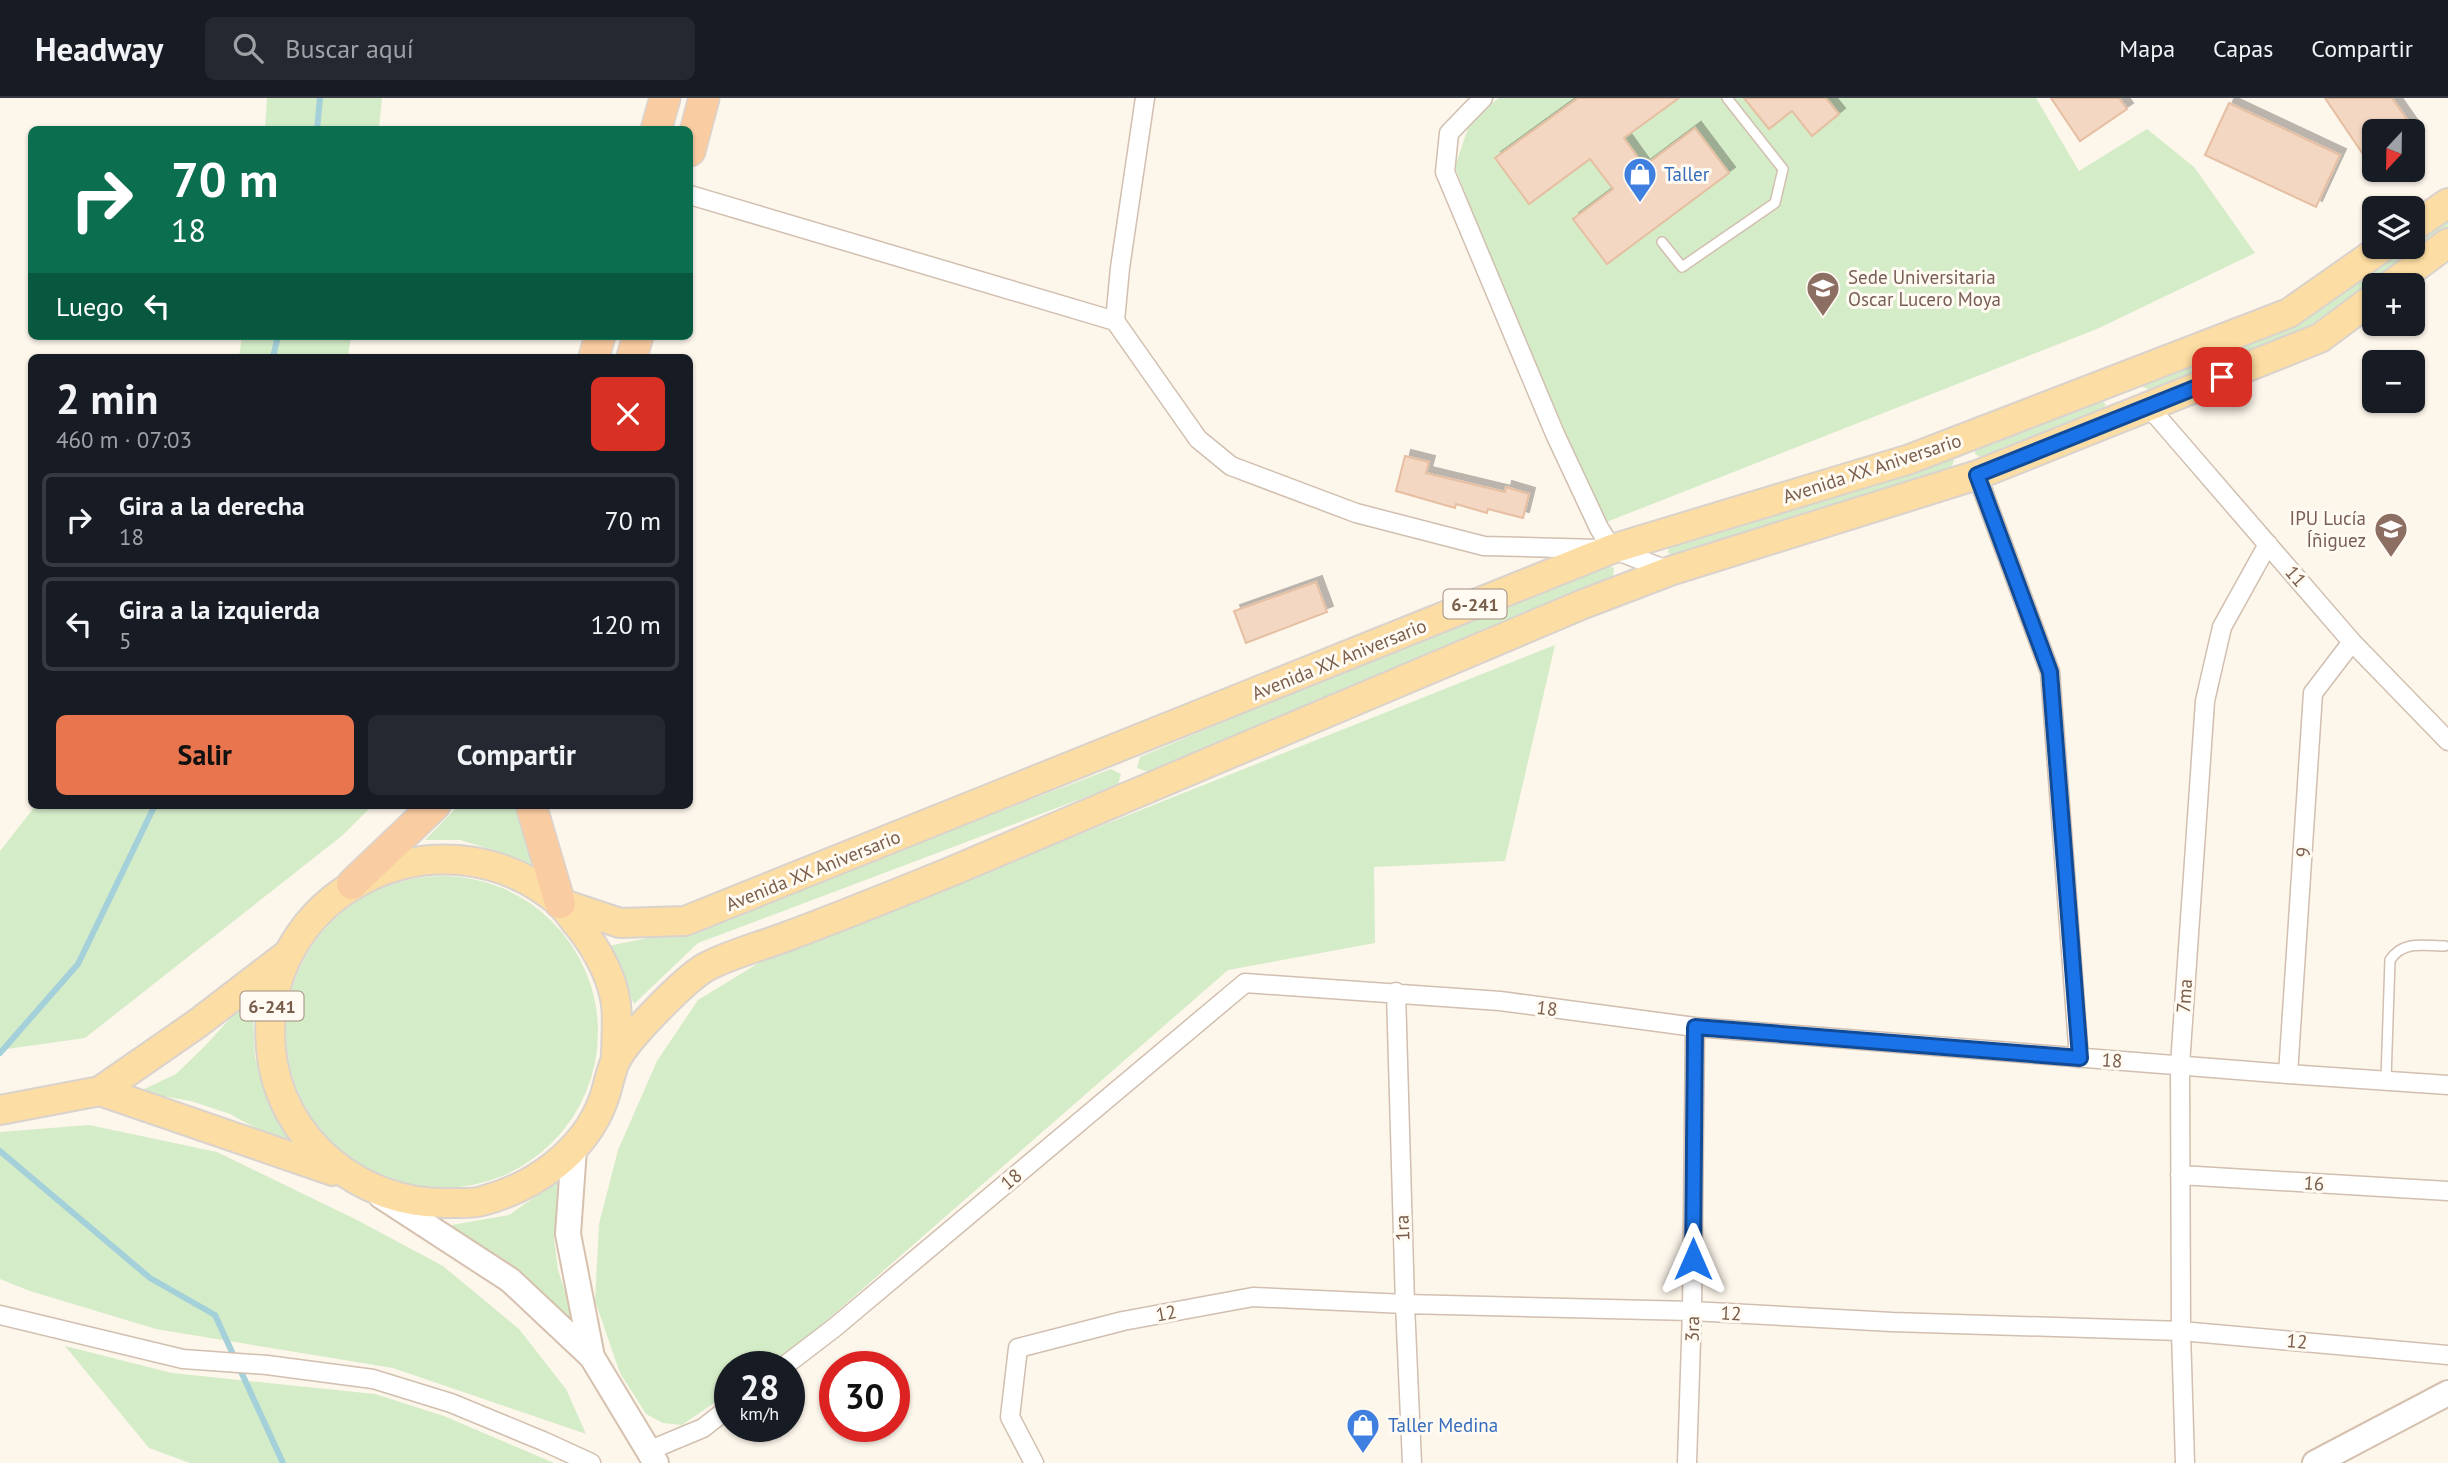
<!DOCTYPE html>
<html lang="es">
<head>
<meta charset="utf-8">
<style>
	:root { --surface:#171b24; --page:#242831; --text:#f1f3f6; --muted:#9ea1a6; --line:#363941; --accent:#e8754e }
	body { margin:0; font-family:"PT Sans",sans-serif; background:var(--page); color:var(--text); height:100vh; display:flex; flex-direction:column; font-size:26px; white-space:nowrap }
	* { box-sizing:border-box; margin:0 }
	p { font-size:23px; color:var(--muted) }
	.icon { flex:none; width:38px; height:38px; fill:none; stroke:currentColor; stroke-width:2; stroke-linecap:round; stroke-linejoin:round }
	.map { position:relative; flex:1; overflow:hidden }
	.details { position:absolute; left:28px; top:256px; width:665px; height:455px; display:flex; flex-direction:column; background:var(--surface); border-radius:10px; box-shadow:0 2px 5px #0004 }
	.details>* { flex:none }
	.hud { position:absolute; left:28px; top:28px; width:665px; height:214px; border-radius:10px; box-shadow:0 2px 5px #0004; background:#0b6e4f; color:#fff; overflow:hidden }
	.needle { width:46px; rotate:202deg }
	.tools { position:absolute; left:2362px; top:21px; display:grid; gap:14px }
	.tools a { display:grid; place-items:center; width:63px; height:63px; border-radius:10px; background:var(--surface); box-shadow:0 2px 5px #0004; font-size:35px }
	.speed { position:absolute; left:714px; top:1253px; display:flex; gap:14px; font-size:35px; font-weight:700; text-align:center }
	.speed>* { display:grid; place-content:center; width:91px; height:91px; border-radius:50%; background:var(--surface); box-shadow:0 2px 5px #0004; line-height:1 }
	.speed small { font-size:18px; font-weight:400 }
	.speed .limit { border:10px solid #d22; background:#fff; color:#111 }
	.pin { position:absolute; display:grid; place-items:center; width:60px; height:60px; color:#fff; margin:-30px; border-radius:14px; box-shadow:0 4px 10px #0006 }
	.me { position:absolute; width:77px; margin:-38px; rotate:0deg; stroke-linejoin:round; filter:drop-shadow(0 0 5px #0008) }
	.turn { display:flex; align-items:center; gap:24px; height:147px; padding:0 28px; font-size:32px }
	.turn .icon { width:91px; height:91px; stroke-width:2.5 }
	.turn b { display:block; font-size:49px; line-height:60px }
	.then { display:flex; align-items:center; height:66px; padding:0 28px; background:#0003; gap:14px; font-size:26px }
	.round { display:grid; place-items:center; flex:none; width:74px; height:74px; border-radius:10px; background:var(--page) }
	.summary { display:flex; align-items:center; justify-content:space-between; height:119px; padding:0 28px }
	h1 { font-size:42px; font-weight:700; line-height:52px }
	.cta { display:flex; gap:14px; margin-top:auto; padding:14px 28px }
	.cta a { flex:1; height:80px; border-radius:10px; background:var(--accent); color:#111; font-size:28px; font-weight:700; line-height:80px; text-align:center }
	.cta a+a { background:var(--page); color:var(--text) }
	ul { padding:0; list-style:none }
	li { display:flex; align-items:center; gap:21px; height:94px; margin:0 14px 10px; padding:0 14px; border:4px solid var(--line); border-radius:10px }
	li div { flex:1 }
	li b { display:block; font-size:26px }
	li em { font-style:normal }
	header { display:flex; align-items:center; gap:42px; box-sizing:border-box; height:98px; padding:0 35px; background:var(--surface); border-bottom:2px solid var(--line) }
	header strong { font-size:33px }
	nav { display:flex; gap:38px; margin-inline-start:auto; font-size:24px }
	.search { width:490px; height:63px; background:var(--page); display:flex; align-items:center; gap:18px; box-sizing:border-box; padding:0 24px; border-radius:10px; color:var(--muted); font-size:26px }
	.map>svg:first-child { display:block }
	.green { fill:#d5ecc8 }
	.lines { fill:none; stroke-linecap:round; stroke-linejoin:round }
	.stream { stroke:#a4d0da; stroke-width:6 }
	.building { fill:#f3d7c2; stroke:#e6bea1; stroke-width:2; filter:url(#shadow) }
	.service-casing { stroke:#d1bfaf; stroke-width:12 }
	.minor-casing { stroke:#d1bfaf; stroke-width:21 }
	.secondary-casing { stroke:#d6c1af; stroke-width:28 }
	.primary-casing { stroke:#dad2cd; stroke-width:32 }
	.trunk-casing { stroke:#dad2cd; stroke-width:33 }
	.service { stroke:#fff; stroke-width:9 }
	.minor { stroke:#fff; stroke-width:18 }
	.secondary { stroke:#fff; stroke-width:24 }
	.primary { stroke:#fcdda3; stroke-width:28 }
	.trunk { stroke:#facca2; stroke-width:30 }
	.route-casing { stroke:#114b97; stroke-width:18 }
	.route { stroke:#1a73e8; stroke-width:12 }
	.labels { text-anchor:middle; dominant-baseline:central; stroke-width:6; stroke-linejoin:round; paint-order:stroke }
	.shield { fill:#fffaf2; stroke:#a28d7e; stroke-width:2 }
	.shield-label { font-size:18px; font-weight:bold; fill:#7a5e4c }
	.shop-label { font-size:19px; fill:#366cbe; stroke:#fffaf2; text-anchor:start }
	.education-label { font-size:19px; fill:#785e54; stroke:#fffaf2; text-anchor:start }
	.street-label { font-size:19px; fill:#7a5e4c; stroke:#fffaf2 }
</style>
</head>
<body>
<header>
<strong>Headway</strong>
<div class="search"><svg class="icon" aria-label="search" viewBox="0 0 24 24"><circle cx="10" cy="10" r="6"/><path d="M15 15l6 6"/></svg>Buscar aquí</div>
<nav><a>Mapa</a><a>Capas</a><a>Compartir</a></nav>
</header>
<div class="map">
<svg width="2448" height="1365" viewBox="0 0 2448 1365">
	<defs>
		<filter id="shadow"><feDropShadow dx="6" dy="-6" stdDeviation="0" flood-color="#0004"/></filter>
	</defs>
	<rect width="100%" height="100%" fill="#fdf6eb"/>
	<path class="green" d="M267,0H382L379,31H265Z
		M1499,0H2036L2079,73L2147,31L2194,69L2255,155L2097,231L1604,425L1479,131L1455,69L1471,21Z
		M2448,110V129L2309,228L2151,292L2138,287L2395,149H2413V135Z
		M242,238H351L348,259H239Z
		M2098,298L2106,307L2096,317L1985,362L1975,356L1976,345Z
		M1941,358L1954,362L1950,374L1683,459L1668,455L1669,445Z
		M1599,465L1614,470L1613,480L1149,674L1137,670L1140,659Z
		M1555,547L1505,763L1374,769L1375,845L1228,872L803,1243L766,1269H730V1294L682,1327L663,1325L646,1316L620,1275L595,1203L599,1126L618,1052L657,963L698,902L762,863Z
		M1111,671L1121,676L1118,687L698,845L634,906L608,848L688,832Z
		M36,707H373L343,737L85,940L0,952V753Z
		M459,707H522L537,771L503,755L460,742H425Z
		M286 934a156 156 0 1 1 312 0a156 156 0 1 1-312 0Z
		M252,896L255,960L269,999L292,1050L230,1016L191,1003L138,994L176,976L206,947Z
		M89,1027L217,1054L357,1122L443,1168L519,1231L566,1291L586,1336L393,1270L156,1231L30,1193L0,1181V1034Z
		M561,1081L554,1140L558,1172L576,1226L518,1173L446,1128L509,1117Z
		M65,1248L172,1275L375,1296L444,1318L554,1365H190L149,1350Z"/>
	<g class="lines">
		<path class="stream" d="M317,32L320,0
			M273,259L278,238
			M0,955L78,866L155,707
			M0,1053L150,1180L215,1217L283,1365"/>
	</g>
	<path class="building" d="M1578,0H1679L1624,40L1644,68L1695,30L1729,75L1607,166L1573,121L1613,91L1590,61L1529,106L1495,60Z
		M1744,0H1826L1839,16L1812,38L1792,13L1769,31Z
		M2051,0H2119L2127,11L2080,43Z
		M2325,0H2392L2415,33H2375V74Z
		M2229,5L2340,57L2316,109L2205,57Z
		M1405,358L1429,364L1426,375L1505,394L1506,389L1529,396L1523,420L1488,411L1487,415L1456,406L1455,410L1396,393Z
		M1316,484L1327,514L1246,545L1234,513Z"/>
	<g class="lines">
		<defs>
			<path id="service" d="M1662,144L1682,169L1775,105L1783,71L1727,0
				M2386,981L2390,862C2403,842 2424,848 2445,848"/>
			<path id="minor" d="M1483,0L1449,35L1445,74L1555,336L1599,430L1612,451L1670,473
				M690,97L1115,223L1198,341L1231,368L1356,415L1484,448L1598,451
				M1115,223L1120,170L1145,0
				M2149,309L2352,544L2448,643
				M1977,377L2050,574L2079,960
				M1396,894L1405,1206L1412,1365
				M2288,976L2313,595L2352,544
				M2180,1077L2448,1093
				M0,1217L183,1261L267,1267L373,1281L451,1305L543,1343L591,1365
				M783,1269L834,1230L1245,885L1500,903L1695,929L2288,976L2448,987
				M648,1353L703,1330L730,1309
				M1034,1365L1010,1319L1018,1250L1123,1223L1253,1199L1405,1206L1692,1213L1892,1224L2181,1233L2448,1257
				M1687,1365L1692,1213L1695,929
				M2185,1365L2181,1233L2180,967L2205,603L2222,529L2268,446"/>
			<path id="secondary" d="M574,1051L568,1136L592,1259
				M381,1098L510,1182L592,1259L656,1365
				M2315,1365L2448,1295"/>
			<path id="primary" d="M2413,129L2448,105
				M2391,187L2448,145
				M560,805L620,825L685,823L1612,451L1910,361L2289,215L2383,149
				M616,960C616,942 618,923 616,906C612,878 596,850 579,828C572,820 566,810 558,803C438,704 257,794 271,951C279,1042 361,1108 450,1105C460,1105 472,1106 482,1103C533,1090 584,1054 603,1003C608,990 610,974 616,962C627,940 685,881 706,869C730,856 762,848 788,838C842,818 896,796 950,774C1160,685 1371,596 1581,507L1670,473L1977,377L2320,240L2375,199
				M100,993L333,1073
				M0,1012L100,993L198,925L288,856"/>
			<path id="trunk" d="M656,32L665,0
				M690,53L704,0
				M594,259L600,238
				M632,259L638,238
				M531,707L560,805
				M352,786L435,707"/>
		</defs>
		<use href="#service" class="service-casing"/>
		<use href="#minor" class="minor-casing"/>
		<use href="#secondary" class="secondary-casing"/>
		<use href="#primary" class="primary-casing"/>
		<use href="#trunk" class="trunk-casing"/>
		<use href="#service" class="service"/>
		<use href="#minor" class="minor"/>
		<use href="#secondary" class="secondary"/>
		<use href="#primary" class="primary"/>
		<use href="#trunk" class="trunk"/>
	</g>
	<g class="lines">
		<defs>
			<path id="route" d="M1693,1161L1695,929L2080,960L2050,574L1977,377L2222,279"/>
		</defs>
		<use href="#route" class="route-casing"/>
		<use href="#route" class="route"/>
	</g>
	<defs>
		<symbol id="shop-pin" viewBox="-11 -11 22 30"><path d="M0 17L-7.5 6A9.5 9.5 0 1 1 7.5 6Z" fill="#3f7fe0" stroke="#fffaf2"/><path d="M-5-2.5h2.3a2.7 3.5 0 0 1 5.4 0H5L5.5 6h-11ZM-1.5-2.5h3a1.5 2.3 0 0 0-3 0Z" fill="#fff"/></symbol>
		<symbol id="university-pin" viewBox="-11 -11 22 30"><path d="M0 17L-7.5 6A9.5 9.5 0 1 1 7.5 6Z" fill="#8d6e63" stroke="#fffaf2"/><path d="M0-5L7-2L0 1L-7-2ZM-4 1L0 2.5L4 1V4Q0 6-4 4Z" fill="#fff"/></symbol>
		<symbol id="school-pin" viewBox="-11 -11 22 30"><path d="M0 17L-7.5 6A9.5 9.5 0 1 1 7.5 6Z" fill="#8d6e63" stroke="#fffaf2"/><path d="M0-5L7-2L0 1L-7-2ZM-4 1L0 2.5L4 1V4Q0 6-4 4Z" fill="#fff"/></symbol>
	</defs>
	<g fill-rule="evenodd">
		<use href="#shop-pin" x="1621" y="57" width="38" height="52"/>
		<use href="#university-pin" x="1804" y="171" width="38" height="52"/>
		<use href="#school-pin" x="2372" y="412" width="38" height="52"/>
		<use href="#shop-pin" x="1344" y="1308" width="38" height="52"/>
	</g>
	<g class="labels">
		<g class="shield">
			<rect x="1443.5" y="491.5" width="63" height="29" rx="5"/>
			<rect x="240.5" y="893.5" width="63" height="29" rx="5"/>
		</g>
		<g class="shield-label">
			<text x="1475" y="506">6-241</text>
			<text x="272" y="908">6-241</text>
		</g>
		<g class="shop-label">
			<text x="1664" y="76">Taller</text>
			<text x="1388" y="1327">Taller Medina</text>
		</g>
		<g class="education-label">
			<text x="1848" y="179">Sede Universitaria<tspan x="1848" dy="22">Oscar Lucero Moya</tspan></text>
			<text x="2366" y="420" text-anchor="end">IPU Lucía<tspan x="2366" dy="22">Íñiguez</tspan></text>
		</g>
		<g class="street-label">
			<text transform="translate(1872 370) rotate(-18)">Avenida XX Aniversario</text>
			<text transform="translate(2296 478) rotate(49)">11</text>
			<text transform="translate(1339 561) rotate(-22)">Avenida XX Aniversario</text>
			<text transform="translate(2303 754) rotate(-86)">9</text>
			<text transform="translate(813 772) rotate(-22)">Avenida XX Aniversario</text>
			<text transform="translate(2184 898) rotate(-86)">7ma</text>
			<text transform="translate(1547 910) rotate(7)">18</text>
			<text transform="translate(2112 962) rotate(4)">18</text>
			<text transform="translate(1011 1081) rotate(-40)">18</text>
			<text transform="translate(2314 1085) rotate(4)">16</text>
			<text transform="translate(1402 1130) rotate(-92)">1ra</text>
			<text transform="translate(1166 1215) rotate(-11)">12</text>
			<text transform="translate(1731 1215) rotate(3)">12</text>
			<text transform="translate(1692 1231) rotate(-88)">3ra</text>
			<text transform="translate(2297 1243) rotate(5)">12</text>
		</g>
	</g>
</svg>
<div class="tools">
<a><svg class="needle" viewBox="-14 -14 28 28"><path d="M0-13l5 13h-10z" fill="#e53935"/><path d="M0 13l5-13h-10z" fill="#9ea1a6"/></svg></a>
<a><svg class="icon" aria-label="layers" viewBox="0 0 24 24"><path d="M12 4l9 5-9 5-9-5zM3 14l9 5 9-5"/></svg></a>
<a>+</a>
<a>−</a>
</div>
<div class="speed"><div>28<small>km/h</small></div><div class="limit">30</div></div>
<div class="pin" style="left:2222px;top:279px;background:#d93025"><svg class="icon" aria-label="arrive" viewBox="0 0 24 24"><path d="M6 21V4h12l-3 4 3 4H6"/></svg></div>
<svg class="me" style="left:1693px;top:1161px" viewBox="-20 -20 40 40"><path d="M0-17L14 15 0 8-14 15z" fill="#1a73e8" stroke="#fff" stroke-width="4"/></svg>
<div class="hud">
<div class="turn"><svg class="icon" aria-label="right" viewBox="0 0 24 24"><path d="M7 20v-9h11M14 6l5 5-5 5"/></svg><div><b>70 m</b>18</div></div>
<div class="then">Luego<svg class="icon" aria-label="left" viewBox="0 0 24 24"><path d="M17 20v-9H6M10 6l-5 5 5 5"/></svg></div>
</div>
<section class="details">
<div class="summary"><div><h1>2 min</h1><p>460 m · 07:03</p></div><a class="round" style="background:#d93025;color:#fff"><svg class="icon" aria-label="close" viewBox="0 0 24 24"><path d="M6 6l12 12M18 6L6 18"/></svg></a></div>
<ul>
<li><svg class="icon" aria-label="right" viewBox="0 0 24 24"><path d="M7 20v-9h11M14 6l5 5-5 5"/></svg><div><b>Gira a la derecha</b><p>18</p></div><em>70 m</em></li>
<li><svg class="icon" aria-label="left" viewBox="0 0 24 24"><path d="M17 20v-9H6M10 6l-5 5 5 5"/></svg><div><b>Gira a la izquierda</b><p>5</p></div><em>120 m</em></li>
</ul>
<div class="cta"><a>Salir</a><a>Compartir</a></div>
</section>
</div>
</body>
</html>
